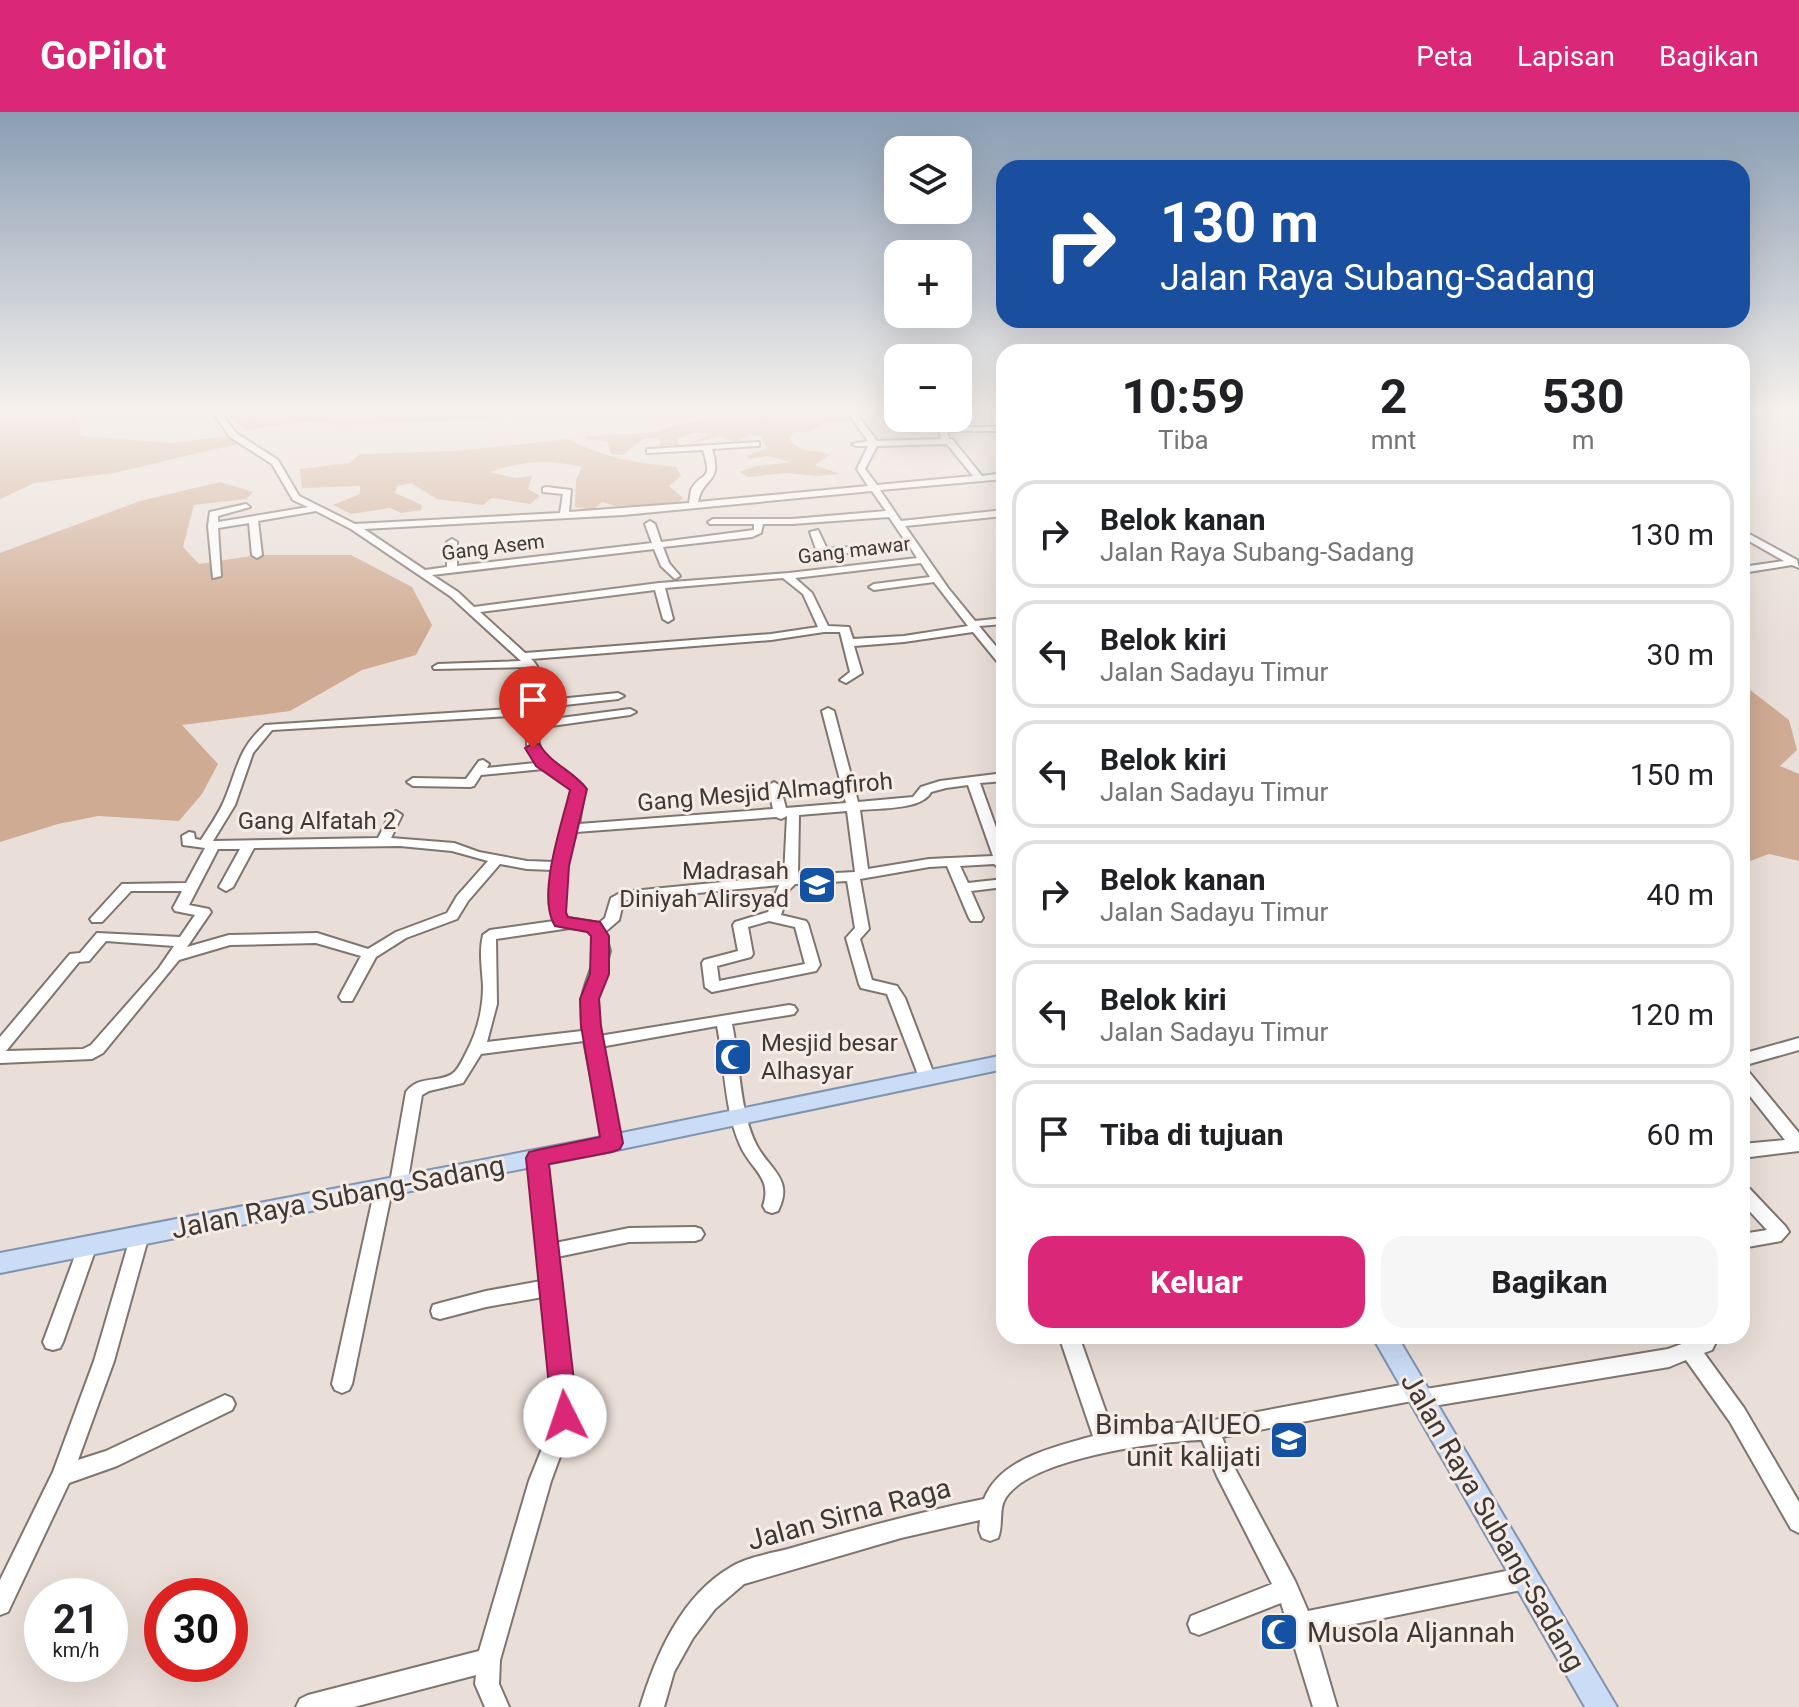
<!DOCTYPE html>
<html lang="id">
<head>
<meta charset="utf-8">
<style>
	:root { --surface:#fff; --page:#f6f6f6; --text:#202124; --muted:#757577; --line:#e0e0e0; --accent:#db2777 }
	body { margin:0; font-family:Roboto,sans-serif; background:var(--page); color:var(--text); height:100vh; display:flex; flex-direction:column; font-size:30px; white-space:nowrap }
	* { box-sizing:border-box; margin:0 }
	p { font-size:26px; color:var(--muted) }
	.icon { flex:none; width:44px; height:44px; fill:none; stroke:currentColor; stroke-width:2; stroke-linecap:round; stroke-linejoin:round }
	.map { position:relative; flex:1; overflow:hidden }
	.drawer { position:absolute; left:996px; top:232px; width:754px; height:1000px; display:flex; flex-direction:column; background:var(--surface); border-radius:24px; box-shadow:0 8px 32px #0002 }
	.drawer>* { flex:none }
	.banner { position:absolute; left:996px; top:48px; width:754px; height:168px; border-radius:24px; box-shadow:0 8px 32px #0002; background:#1a4fa0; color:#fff; overflow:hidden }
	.buttons { position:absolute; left:884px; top:24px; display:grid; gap:16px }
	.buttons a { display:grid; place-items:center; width:88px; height:88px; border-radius:16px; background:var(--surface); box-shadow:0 8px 32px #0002; font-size:40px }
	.speed { position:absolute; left:24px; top:1466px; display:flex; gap:16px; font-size:40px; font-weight:700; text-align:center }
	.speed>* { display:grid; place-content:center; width:104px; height:104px; border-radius:50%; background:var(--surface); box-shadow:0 8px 32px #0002; line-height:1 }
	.speed small { font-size:20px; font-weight:400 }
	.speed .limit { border:12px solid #d22; background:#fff; color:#111 }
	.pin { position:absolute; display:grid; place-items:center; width:68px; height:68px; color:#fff; margin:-82px -34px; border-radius:50% 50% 50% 0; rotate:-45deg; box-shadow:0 0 8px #0007 }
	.pin .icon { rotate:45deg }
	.me { position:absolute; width:88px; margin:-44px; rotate:356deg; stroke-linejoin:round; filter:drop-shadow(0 0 6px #0008) }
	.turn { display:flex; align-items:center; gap:28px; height:168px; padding:0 32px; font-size:36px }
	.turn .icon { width:104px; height:104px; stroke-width:2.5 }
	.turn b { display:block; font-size:56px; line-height:68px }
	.eta { display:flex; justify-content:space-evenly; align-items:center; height:136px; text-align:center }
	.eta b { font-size:48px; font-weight:700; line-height:56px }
	.cta { display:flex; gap:16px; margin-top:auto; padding:16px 32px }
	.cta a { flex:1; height:92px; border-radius:24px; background:var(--accent); color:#fff; font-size:32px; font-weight:700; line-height:92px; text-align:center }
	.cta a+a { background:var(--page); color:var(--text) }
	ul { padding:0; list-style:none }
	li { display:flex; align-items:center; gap:24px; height:108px; margin:0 16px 12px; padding:0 16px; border:4px solid var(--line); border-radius:24px }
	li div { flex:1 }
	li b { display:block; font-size:30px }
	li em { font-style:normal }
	header { display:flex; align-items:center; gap:48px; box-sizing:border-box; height:112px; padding:0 40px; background:var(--accent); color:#fff }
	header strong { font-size:38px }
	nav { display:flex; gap:44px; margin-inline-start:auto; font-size:28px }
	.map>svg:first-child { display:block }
	.forest { fill:#d0ab93 }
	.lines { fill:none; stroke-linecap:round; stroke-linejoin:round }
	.minor-casing { stroke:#7f756f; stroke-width:4 }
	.major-casing { stroke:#8194af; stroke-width:4 }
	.minor { fill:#fff; fill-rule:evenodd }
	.major { fill:#cadcf6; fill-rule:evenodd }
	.route { fill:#db2777; stroke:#8e194d; stroke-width:2 }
	.labels { text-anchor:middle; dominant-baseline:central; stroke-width:6; stroke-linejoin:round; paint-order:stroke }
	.far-street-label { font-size:20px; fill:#3d3936; stroke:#f7ece5 }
	.street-label { font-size:24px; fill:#3d3936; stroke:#f7ece5 }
	.poi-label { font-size:24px; fill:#3d3936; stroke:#f7ece5; text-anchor:end }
	.near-street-label { font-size:28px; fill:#3d3936; stroke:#f7ece5 }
	.near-poi-label { font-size:28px; fill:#3d3936; stroke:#f7ece5; text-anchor:end }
</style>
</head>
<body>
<header>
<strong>GoPilot</strong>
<nav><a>Peta</a><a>Lapisan</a><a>Bagikan</a></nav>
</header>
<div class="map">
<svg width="1799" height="1595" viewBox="0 0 1799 1595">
	<rect width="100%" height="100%" fill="#eadfd8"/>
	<path class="forest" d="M0,301L78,303L81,324L173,331L233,323L237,332L114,361L34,371L0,387Z
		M224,301H533L483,307L342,313L309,309L246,318Z
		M716,301L758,305L760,301H843L849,309L827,310L809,320H794L789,327C805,345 814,335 830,343L815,353L840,362L817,364L786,361L749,365L739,360L757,354L791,350L766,344L750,347L747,344L767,336L760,324L749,322L735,331L720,325L691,331L706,324V321H693L677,327L679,333L659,334L661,328C646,321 635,333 623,343L611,342L607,329L585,327L588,324L658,320L669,315L697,310Z
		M569,327C603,346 638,351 676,355L681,364L669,374L683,386L677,392L615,394L602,390L593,398L575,395L576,368L582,355C549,347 521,349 489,360L515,366L532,364L528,377L540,384L530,392L492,386L483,393L437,387L411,371L397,374L395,381L422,393L421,398L401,401L390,396L351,402L333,393L360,382V374L302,376L300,357L349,351L360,342L455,339Z
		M220,370L253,380L246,387L194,393L183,435L199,452L257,443H351L412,475L432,513L416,543L362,558L290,599L182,613L218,652L202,682L179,709L98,704L58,712L0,730V441L140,389Z
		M1742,576L1750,578L1789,608L1797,638L1780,654L1799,662V749L1769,742L1742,752Z"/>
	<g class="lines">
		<defs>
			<path id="minor" d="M213,301H221L236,321L278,348L299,384L355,412L560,401L563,382L543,380V376L546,375L571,378L569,400L689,391C690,387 690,382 691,378C701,358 714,372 703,338L647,341V337H650L759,330V334H756L712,337C723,373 703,363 698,390L868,374L857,357L868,334H856L852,332L868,329L848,301H856L877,329L941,327L939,317L943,315H1004V319H947L949,327H952L982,364L1004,361V367L880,378L901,409L1004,398V404L905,414L948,476L975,509L1004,506V512L979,514L1004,544V554L1000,553L973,520L904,530L854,534L862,561L846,571L840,568L850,560L840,520H824L771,528L531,547C544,558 540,573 539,589L618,581L624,584L618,587L538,596L537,609L630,597L636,600L630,603L537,616C539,661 563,648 585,677L579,712L773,697L768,674L774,670L780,674L786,696L846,691L822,599L828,596L834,599L858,690L913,685L921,675L940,669L1004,661V669L980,671L1004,738V759L994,752L960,754L968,771L1004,767V775L971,779L983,806L981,809H971L969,806L947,754L929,755L860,767L869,817L860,827L872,868L897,874L905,886L935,965L933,969H921L919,965L887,882L861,876L859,872L846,826L855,816L847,769L795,772L789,778L781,803L806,809L808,812L820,853L816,859L712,880L705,875L702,851L704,848L738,839L733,813L735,810L768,800L779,773L626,788L623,791L619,808L605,820L610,839L598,884L599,924L789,893L794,894L797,898L794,902L789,903L732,912C740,949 739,1000 757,1034C770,1058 794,1067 778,1099L772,1101L766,1099L763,1094C773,1065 750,1057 740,1033C724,996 725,953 717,914L600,935L620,1031L618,1036L612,1037L606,1036L604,1031L584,929L481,942L463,971L429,979L422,983L407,1073L404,1078L398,1080L392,1078L352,1272L349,1278L342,1281L335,1278L332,1272L375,1076L378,1071L384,1069L390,1071L406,980C419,963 438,971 452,962C458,958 463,947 466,941C477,921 483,897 483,874C482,856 479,840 483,823L490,818L554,809C547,792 549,776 553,758L527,757L500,752L468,789L457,807L406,826L376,845L352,889H342L339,885L361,844L316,831L230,833L179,848L103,941L92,947L0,951V925L70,842L80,841L97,821L180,825L195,803L175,799L173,796L182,779H131L102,810H92L90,807L122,772L186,771L205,736L183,733L182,724L189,720L194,721L195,727L201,728C209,715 218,703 224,689C237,659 238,636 265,613L526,596L529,562L528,555L434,557L433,555L438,552L521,549L450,484L351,417L316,399L258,409L262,443L257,446L252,443L249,411L218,416L221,464L213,466L208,414L210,400L246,392L250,395L218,404V410L308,395L293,388L272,352L230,325ZM947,332L973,364L877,373L865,357L877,334ZM872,379L886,399L792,407H713L708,410L710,412H754V418L661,430L655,412L650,409L645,412L652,431L457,454V430L452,427L447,430V455L425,458L364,417L623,403ZM889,405L906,430L827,437L818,418L810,420L816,437L825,443L910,435L917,446L789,461L659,471L474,495L458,480L432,463L654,437L661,454L675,467L680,464L669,451L663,435L752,425L761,421L763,412H792ZM921,451L930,465L874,472L869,475L874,478L934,470L968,514L904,524L853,527L849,515L828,514L812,481L795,466ZM783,466L803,482L818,515L771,522L525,541L480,500L655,478L663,507L668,510L673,507L665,476ZM526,603L527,633L535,651L487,656L489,652L483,648L479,649L466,667L413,666L407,670L413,674L470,675L474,674L481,663L543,657L573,677L555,750L527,749L479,740L454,731L391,726L402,703L396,699L390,703L378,726L213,729L235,693L253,641L272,618ZM968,673L993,744L929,747L868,757L860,698C879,696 922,698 931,680L946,676ZM847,699L855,760L798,763L799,703ZM787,704L784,764L622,780L611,786L605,806L599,811L567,806C556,779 569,747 576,720L776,705L781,707ZM400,734L452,739L488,749L457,784L447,801L396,820L368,837L317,821L229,823L187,835L211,800L209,797L189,793L218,737H240L219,775L226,779L233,775L254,736ZM769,809L795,815L805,852L719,869L717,854L751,845L753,842L748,815ZM570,816L589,818C605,839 585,864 582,886C581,897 582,908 582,919L487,930L497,892L496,827ZM106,829L174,834L159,856L91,933L83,937L6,939L79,850L89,849Z
				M1742,418L1797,448L1799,456L1792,453L1742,461V455L1784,449L1742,425Z
				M1799,926V938L1742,954V942Z
				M1742,957L1748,959L1799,1021V1039L1742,1046V1032L1785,1028L1742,974Z
				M537,1039L543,1041L546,1046L555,1131L629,1116L695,1115L701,1117L704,1122L701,1127L695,1129L629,1130L557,1145L562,1175L561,1178L575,1304L551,1369L500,1548L499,1572L509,1595H485L475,1572L476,1563L354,1595H296L300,1587L308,1583L479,1539L529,1369L555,1304L543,1185L486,1195L440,1207L433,1205L431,1199L433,1193L440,1191L486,1179L541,1169L528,1046L531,1041Z
				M1742,1073L1748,1075L1786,1115L1789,1120L1781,1129L1742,1136V1122L1767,1118L1742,1091Z
				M140,1116L146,1118L149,1123L114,1249L78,1348L106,1339L225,1283L232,1286L235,1292L232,1298L117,1354L69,1371L8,1500L0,1503V1468L53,1360L94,1249L131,1123L134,1118Z
				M88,1126L94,1128L97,1133L63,1230L60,1236L53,1238L46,1236L43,1230L79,1133L82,1128Z
				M1059,1224H1079L1113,1320L1160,1312L1209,1309L1417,1270L1424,1273L1426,1277L1668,1237L1690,1229L1687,1224H1710L1715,1232L1712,1238L1704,1241L1744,1296L1799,1390V1421L1791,1417L1730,1310L1686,1248L1669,1255L1421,1296L1414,1293L1412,1289L1222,1325L1233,1353L1295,1469L1308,1499L1526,1455L1534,1458L1537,1466L1534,1474L1526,1477L1315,1520L1337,1595H1313L1281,1491L1199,1523L1191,1520L1188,1512L1191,1504L1272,1472L1217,1364L1202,1328C1159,1329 1024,1347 1004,1389C999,1400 1003,1414 998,1426L990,1429L982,1426L979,1418L980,1408L901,1426L744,1472L715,1497L693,1526L674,1560L664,1595H640C656,1543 681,1484 731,1455C749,1444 775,1441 795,1435C857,1417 920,1400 984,1387C1000,1346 1055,1335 1093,1324Z"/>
			<path id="major" d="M1004,943V957L612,1039L0,1161V1141L612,1023Z
				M1372,1224H1397L1617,1595H1585Z"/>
		</defs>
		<use href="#minor" class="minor-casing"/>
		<use href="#major" class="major-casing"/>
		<use href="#minor" class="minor"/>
		<use href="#major" class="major"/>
	</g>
	<linearGradient id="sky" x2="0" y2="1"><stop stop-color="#8a9db3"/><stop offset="0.57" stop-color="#f6f1ed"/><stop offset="1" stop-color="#f6f1ed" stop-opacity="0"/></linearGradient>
	<rect width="1799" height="525" fill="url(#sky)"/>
	<path class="route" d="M533,631L539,632C552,653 572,658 587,677L569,754L566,801L568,805L600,810L609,824V862L599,887L601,914L623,1031L620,1037L612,1040L549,1052L578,1304L574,1313L565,1316L555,1313L552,1304L526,1046L529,1040L537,1038L600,1025L581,914L580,887L590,862L591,824L587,820L555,814C536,784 562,712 570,678L536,654L525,636Z"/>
	<defs>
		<symbol id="school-square" viewBox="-11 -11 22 22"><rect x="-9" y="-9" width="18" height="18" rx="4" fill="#1453a4" stroke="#f7ece5"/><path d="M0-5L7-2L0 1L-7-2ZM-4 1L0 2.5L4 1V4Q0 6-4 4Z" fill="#fff"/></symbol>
		<symbol id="mosque-square" viewBox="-11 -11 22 22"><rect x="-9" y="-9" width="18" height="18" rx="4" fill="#1453a4" stroke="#f7ece5"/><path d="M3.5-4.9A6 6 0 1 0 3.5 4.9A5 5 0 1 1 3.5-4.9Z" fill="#fff"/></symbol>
	</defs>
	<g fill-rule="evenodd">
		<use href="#school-square" x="795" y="751" width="44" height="44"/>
		<use href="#mosque-square" x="711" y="923" width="44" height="44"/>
		<use href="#school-square" x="1267" y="1306" width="44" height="44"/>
		<use href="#mosque-square" x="1257" y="1498" width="44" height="44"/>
	</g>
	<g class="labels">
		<g class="far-street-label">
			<text transform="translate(493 435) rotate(-7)">Gang Asem</text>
			<text transform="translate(854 438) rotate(-7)">Gang mawar</text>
		</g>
		<g class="street-label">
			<text transform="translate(765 680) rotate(-5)">Gang Mesjid Almagfiroh</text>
			<text x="317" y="709">Gang Alfatah 2</text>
		</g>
		<g class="poi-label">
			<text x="789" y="759">Madrasah<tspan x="789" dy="28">Diniyah Alirsyad</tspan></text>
			<text x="761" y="931" text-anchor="start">Mesjid besar<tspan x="761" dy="28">Alhasyar</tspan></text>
		</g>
		<g class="near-street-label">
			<text transform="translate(338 1085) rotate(-11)">Jalan Raya Subang-Sadang</text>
			<text transform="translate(849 1402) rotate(-15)">Jalan Sirna Raga</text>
			<text transform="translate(1493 1410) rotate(60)">Jalan Raya Subang-Sadang</text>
		</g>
		<g class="near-poi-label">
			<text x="1261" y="1312">Bimba AIUEO<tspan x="1261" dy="32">unit kalijati</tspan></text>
			<text x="1307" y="1520" text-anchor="start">Musola Aljannah</text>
		</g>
	</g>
</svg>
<div class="buttons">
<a><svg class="icon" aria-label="layers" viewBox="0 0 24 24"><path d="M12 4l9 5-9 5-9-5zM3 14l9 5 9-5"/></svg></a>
<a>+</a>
<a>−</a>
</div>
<div class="speed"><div>21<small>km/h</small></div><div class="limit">30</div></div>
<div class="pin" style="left:533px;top:636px;background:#d93025"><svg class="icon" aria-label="arrive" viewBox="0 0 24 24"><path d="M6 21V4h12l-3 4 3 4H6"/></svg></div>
<svg class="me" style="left:565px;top:1304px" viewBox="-20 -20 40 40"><circle r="19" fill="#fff"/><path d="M0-13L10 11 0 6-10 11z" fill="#db2777"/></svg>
<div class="banner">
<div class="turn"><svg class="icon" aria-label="right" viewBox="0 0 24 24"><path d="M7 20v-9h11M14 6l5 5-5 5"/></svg><div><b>130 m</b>Jalan Raya Subang-Sadang</div></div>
</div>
<section class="drawer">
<div class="eta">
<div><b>10:59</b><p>Tiba</p></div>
<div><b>2</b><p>mnt</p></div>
<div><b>530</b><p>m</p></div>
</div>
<ul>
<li><svg class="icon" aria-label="right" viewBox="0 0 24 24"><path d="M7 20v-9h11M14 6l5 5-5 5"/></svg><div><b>Belok kanan</b><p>Jalan Raya Subang-Sadang</p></div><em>130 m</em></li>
<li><svg class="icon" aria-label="left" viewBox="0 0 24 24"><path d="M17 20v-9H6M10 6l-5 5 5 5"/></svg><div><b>Belok kiri</b><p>Jalan Sadayu Timur</p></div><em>30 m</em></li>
<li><svg class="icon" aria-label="left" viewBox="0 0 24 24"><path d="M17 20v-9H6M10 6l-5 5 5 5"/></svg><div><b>Belok kiri</b><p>Jalan Sadayu Timur</p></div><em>150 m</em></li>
<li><svg class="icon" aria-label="right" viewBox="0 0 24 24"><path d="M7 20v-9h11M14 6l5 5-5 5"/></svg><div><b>Belok kanan</b><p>Jalan Sadayu Timur</p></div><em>40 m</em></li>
<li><svg class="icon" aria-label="left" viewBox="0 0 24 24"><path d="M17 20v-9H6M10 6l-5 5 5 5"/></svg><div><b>Belok kiri</b><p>Jalan Sadayu Timur</p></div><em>120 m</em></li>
<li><svg class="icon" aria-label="arrive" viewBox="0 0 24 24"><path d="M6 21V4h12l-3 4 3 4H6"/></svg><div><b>Tiba di tujuan</b></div><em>60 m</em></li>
</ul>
<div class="cta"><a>Keluar</a><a>Bagikan</a></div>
</section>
</div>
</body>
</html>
